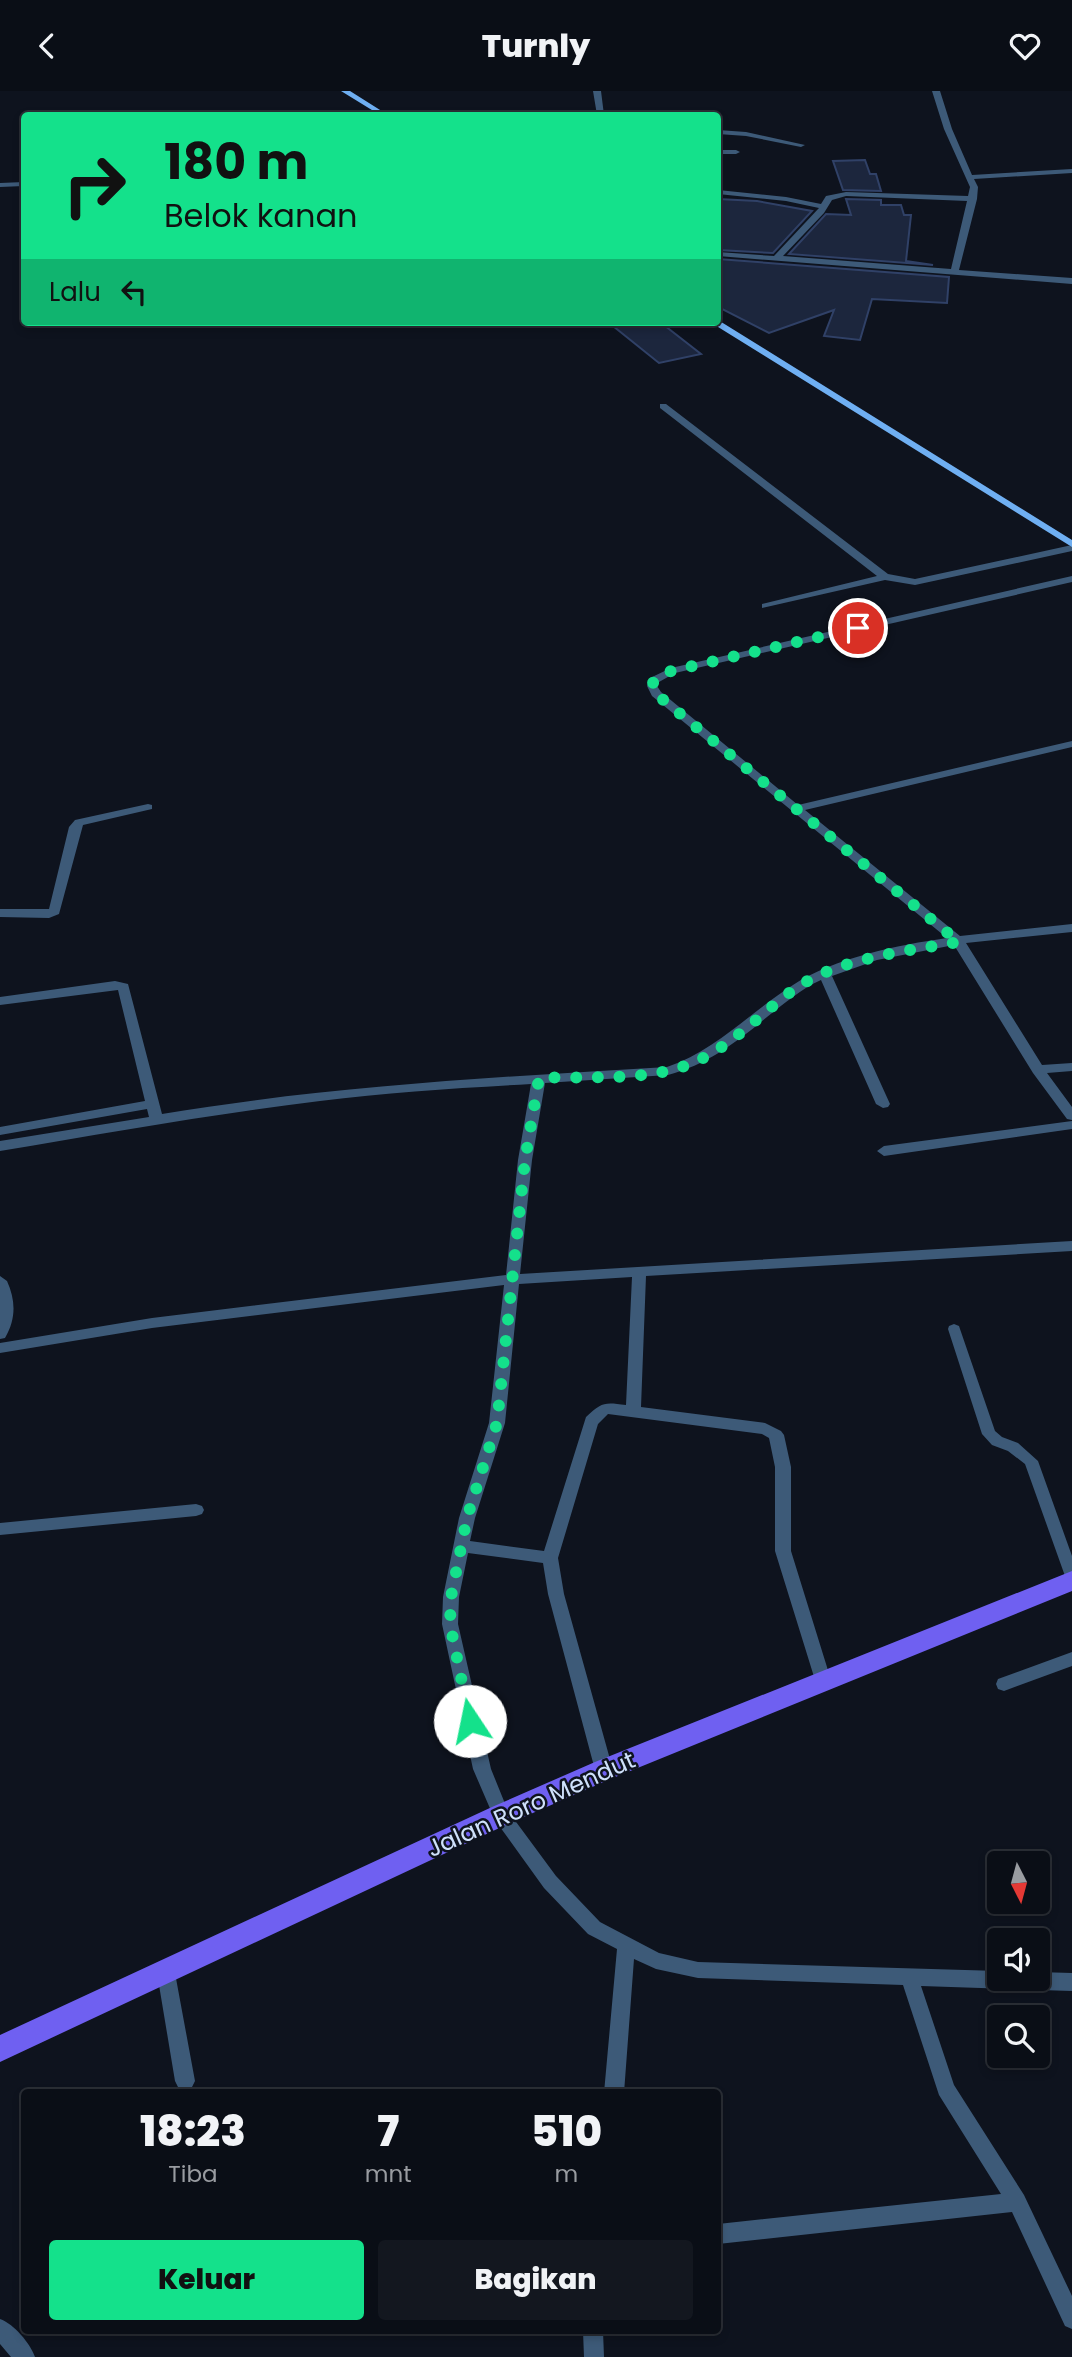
<!DOCTYPE html>
<html lang="id">
<head>
<meta charset="utf-8">
<style>
	:root { --surface:#0a0e16; --page:#13171f; --text:#f1f3f6; --muted:#999ca1; --line:#2a2e35; --accent:#14e18b }
	body { margin:0; font-family:Poppins,sans-serif; background:var(--page); color:var(--text); height:100vh; display:flex; flex-direction:column; font-size:26px; white-space:nowrap }
	* { box-sizing:border-box; margin:0 }
	p { font-size:23px; color:var(--muted) }
	.icon { flex:none; width:38px; height:38px; fill:none; stroke:currentColor; stroke-width:2; stroke-linecap:round; stroke-linejoin:round }
	.map { position:relative; flex:1; overflow:hidden }
	.details { position:absolute; left:21px; top:1998px; width:700px; height:245px; display:flex; flex-direction:column; background:var(--surface); border-radius:7px; box-shadow:0 4px 10px #0003,0 0 0 2px var(--line) }
	.details>* { flex:none }
	.guide { position:absolute; left:21px; top:21px; width:700px; height:214px; border-radius:7px; box-shadow:0 4px 10px #0003,0 0 0 2px var(--line); background:#14e18b; color:#111; overflow:hidden }
	.needle { width:46px; rotate:174deg }
	.fabs { position:absolute; left:987px; top:1760px; display:grid; gap:14px }
	.fabs a { display:grid; place-items:center; width:63px; height:63px; border-radius:7px; background:var(--surface); box-shadow:0 4px 10px #0003,0 0 0 2px var(--line); font-size:35px }
	.pin { position:absolute; display:grid; place-items:center; width:60px; height:60px; color:#fff; margin:-30px; border:4px solid #fff; border-radius:50%; box-shadow:0 2px 7px #0007 }
	.me { position:absolute; width:77px; margin:-38px; rotate:349deg; stroke-linejoin:round; filter:drop-shadow(0 0 5px #0008) }
	.turn { display:flex; align-items:center; gap:24px; height:147px; padding:0 28px; font-size:32px }
	.turn .icon { width:91px; height:91px; stroke-width:2.5 }
	.turn b { display:block; font-size:49px; line-height:60px }
	.then { display:flex; align-items:center; height:66px; padding:0 28px; background:#0003; gap:14px; font-size:26px }
	.eta { display:flex; justify-content:space-evenly; align-items:center; height:119px; text-align:center }
	.eta b { font-size:42px; font-weight:800; line-height:49px }
	.button { display:flex; gap:14px; margin-top:auto; padding:14px 28px }
	.button a { flex:1; height:80px; border-radius:7px; background:var(--accent); color:#111; font-size:28px; font-weight:800; line-height:80px; text-align:center }
	.button a+a { background:var(--page); color:var(--text) }
	header { display:flex; justify-content:space-between; align-items:center; height:91px; padding:0 28px; background:var(--surface); font-size:32px; font-weight:800 }
	.map>svg:first-child { display:block }
	.building { fill:#1c263d; stroke:#304167; stroke-width:2 }
	.lines { fill:none; stroke-linecap:round; stroke-linejoin:round }
	.lane { fill:#3d5a78; fill-rule:evenodd }
	.street { fill:#3d5a78; fill-rule:evenodd }
	.secondary { fill:#6faff2; fill-rule:evenodd }
	.primary { fill:#6f60f1; fill-rule:evenodd }
	.route { stroke:#14e18b; stroke-width:12; stroke-dasharray:0 21.6 }
	.labels { text-anchor:middle; dominant-baseline:central; stroke-width:5; stroke-linejoin:round; paint-order:stroke }
	.near-street-label { font-size:24px; fill:#cfe1fb; stroke:#0e131e }
</style>
</head>
<body>
<header><svg class="icon" aria-label="back" viewBox="0 0 24 24"><path d="M15 5l-7 7 7 7"/></svg>Turnly<svg class="icon" aria-label="heart" viewBox="0 0 24 24"><path d="M12 20l-8-8c-3-5 5-10 8-4 3-6 11-1 8 4z"/></svg></header>
<div class="map">
<svg width="1072" height="2266" viewBox="0 0 1072 2266">
	<rect width="100%" height="100%" fill="#0e131e"/>
	<path class="building" d="M865,69L870,83H876L881,100L843,99L833,70Z
		M718,108L757,110L812,120L773,162L718,159Z
		M846,108L881,109V114H901L904,124H911L906,170L933,174L789,163L826,123L851,124Z
		M718,168L949,186L947,212L872,208L860,249L824,245L834,219L769,242L718,216Z
		M608,231H660L701,263L659,272Z"/>
	<g class="lines">
		<path class="lane" d="M954,1233L959,1235L960,1238L995,1340L1002,1346L1018,1352L1038,1370L1072,1465V1491L1067,1489L1065,1485L1025,1373L1008,1360L992,1354L982,1343L948,1238L949,1235Z"/>
		<path class="street" d="M593,0H601L604,24H597Z
			M932,0H940L952,38L972,84L1072,78V82L974,88L978,96L977,108L959,179L1072,187V193L718,165V161L774,165L819,117L786,110L718,103V99L786,106L821,113L826,105L846,101L968,105L970,96L944,38ZM846,105L967,110L951,178L783,165L824,122L832,109Z
			M718,39L746,41L805,54L801,56L746,45L718,43Z
			M718,59H736L740,61L736,63H718Z
			M24,91V95L0,96V92Z
			M660,313H666L888,483L915,488L1072,454V460L915,494L885,489L762,517V513L877,485L660,317Z
			M1072,485V491L675,582L659,591L657,595L661,601L798,714L1072,650V656L805,719L960,845L1072,833V841L966,852L1042,974L1072,972V980L1047,982L1072,1016V1029L1067,1028L1033,982L954,854L877,869L832,885L890,1013L888,1016L883,1017L876,1013L821,889C801,898 785,912 767,926C737,951 706,974 668,984L545,992L532,1069L520,1183L1072,1150V1160L646,1185L641,1316L765,1332L781,1340L784,1344L791,1376V1460L831,1589L829,1594L823,1596L817,1594L815,1589L775,1460V1376L769,1347L762,1343L608,1323L598,1333L558,1467L564,1503L613,1679L610,1684L604,1686L598,1684L595,1679L548,1503L543,1472L468,1462L459,1506L458,1533L491,1678L508,1720L556,1785L600,1831L659,1862L698,1871L999,1880V1888H1038V1881L1072,1882V1900L921,1895L954,1994L1024,2104L1072,2205V2238L1065,2235L1012,2121L718,2153V2133L1001,2103L939,2004L903,1894L698,1887L656,1878L634,1868L624,2002H604L617,1858L588,1843L544,1797L495,1729L473,1678L442,1533L443,1506L459,1427L489,1332L504,1194L152,1237L0,1262V1252L152,1227L506,1184L518,1069L531,993C461,997 390,1001 320,1010C213,1023 106,1042 0,1060V1050L149,1026L147,1018L0,1044V1036L145,1010L118,899L0,914V906L115,890L128,893L162,1023C329,995 498,986 667,976C717,959 750,921 793,894C834,867 898,854 947,847L652,605L647,595L650,587L671,577ZM632,1186L626,1314C604,1311 602,1311 586,1326L544,1460L470,1450L475,1427L505,1332L519,1193Z
			M148,713L152,714V718L83,734L59,823L49,827L0,826V818H49L69,736L75,729Z
			M1072,1030V1038L884,1065L877,1060L884,1055Z
			M0,1185L7,1190C16,1210 16,1228 5,1247L0,1248Z
			M196,1413L202,1415L204,1419L202,1423L196,1425L0,1444V1432Z
			M1072,1561V1575L1004,1600L998,1598L996,1593L998,1588Z
			M166,1874L173,1876L175,1882L195,1990L192,1996L185,1999L178,1996L175,1990L157,1882L159,1876Z
			M0,2228C14,2233 30,2252 35,2266H11L0,2253Z
			M583,2240H603L604,2266H584Z"/>
		<path class="secondary" d="M341,0H350L388,24H380Z
			M718,229L1072,449V456L710,231Z"/>
		<path class="primary" d="M1072,1480V1500L613,1687L510,1732L0,1971V1944L492,1716L595,1671Z"/>
	</g>
	<g class="lines">
		<path class="route" d="M470,1630L450,1533L451,1506L467,1427L497,1332L525,1069L539,987C586,985 638,990 682,976C726,962 759,923 796,897C840,867 907,860 959,851L656,603L652,595L654,589L671,580L858,537"/>
	</g>
	<g class="labels">
		<g class="near-street-label">
			<text transform="translate(531 1713) rotate(-24)">Jalan Roro Mendut</text>
		</g>
	</g>
</svg>
<div class="fabs">
<a><svg class="needle" viewBox="-14 -14 28 28"><path d="M0-13l5 13h-10z" fill="#e53935"/><path d="M0 13l5-13h-10z" fill="#999ca1"/></svg></a>
<a><svg class="icon" aria-label="sound" viewBox="0 0 24 24"><path d="M4 9h4l5-4v14l-5-4H4zM17 9q2 3 0 6"/></svg></a>
<a><svg class="icon" aria-label="search" viewBox="0 0 24 24"><circle cx="10" cy="10" r="6"/><path d="M15 15l6 6"/></svg></a>
</div>
<div class="pin" style="left:858px;top:537px;background:#d93025"><svg class="icon" aria-label="arrive" viewBox="0 0 24 24"><path d="M6 21V4h12l-3 4 3 4H6"/></svg></div>
<svg class="me" style="left:470px;top:1630px" viewBox="-20 -20 40 40"><circle r="19" fill="#fff"/><path d="M0-13L10 11 0 6-10 11z" fill="#14e18b"/></svg>
<div class="guide">
<div class="turn"><svg class="icon" aria-label="right" viewBox="0 0 24 24"><path d="M7 20v-9h11M14 6l5 5-5 5"/></svg><div><b>180 m</b>Belok kanan</div></div>
<div class="then">Lalu<svg class="icon" aria-label="left" viewBox="0 0 24 24"><path d="M17 20v-9H6M10 6l-5 5 5 5"/></svg></div>
</div>
<section class="details">
<div class="eta">
<div><b>18:23</b><p>Tiba</p></div>
<div><b>7</b><p>mnt</p></div>
<div><b>510</b><p>m</p></div>
</div>
<div class="button"><a>Keluar</a><a>Bagikan</a></div>
</section>
</div>
</body>
</html>
